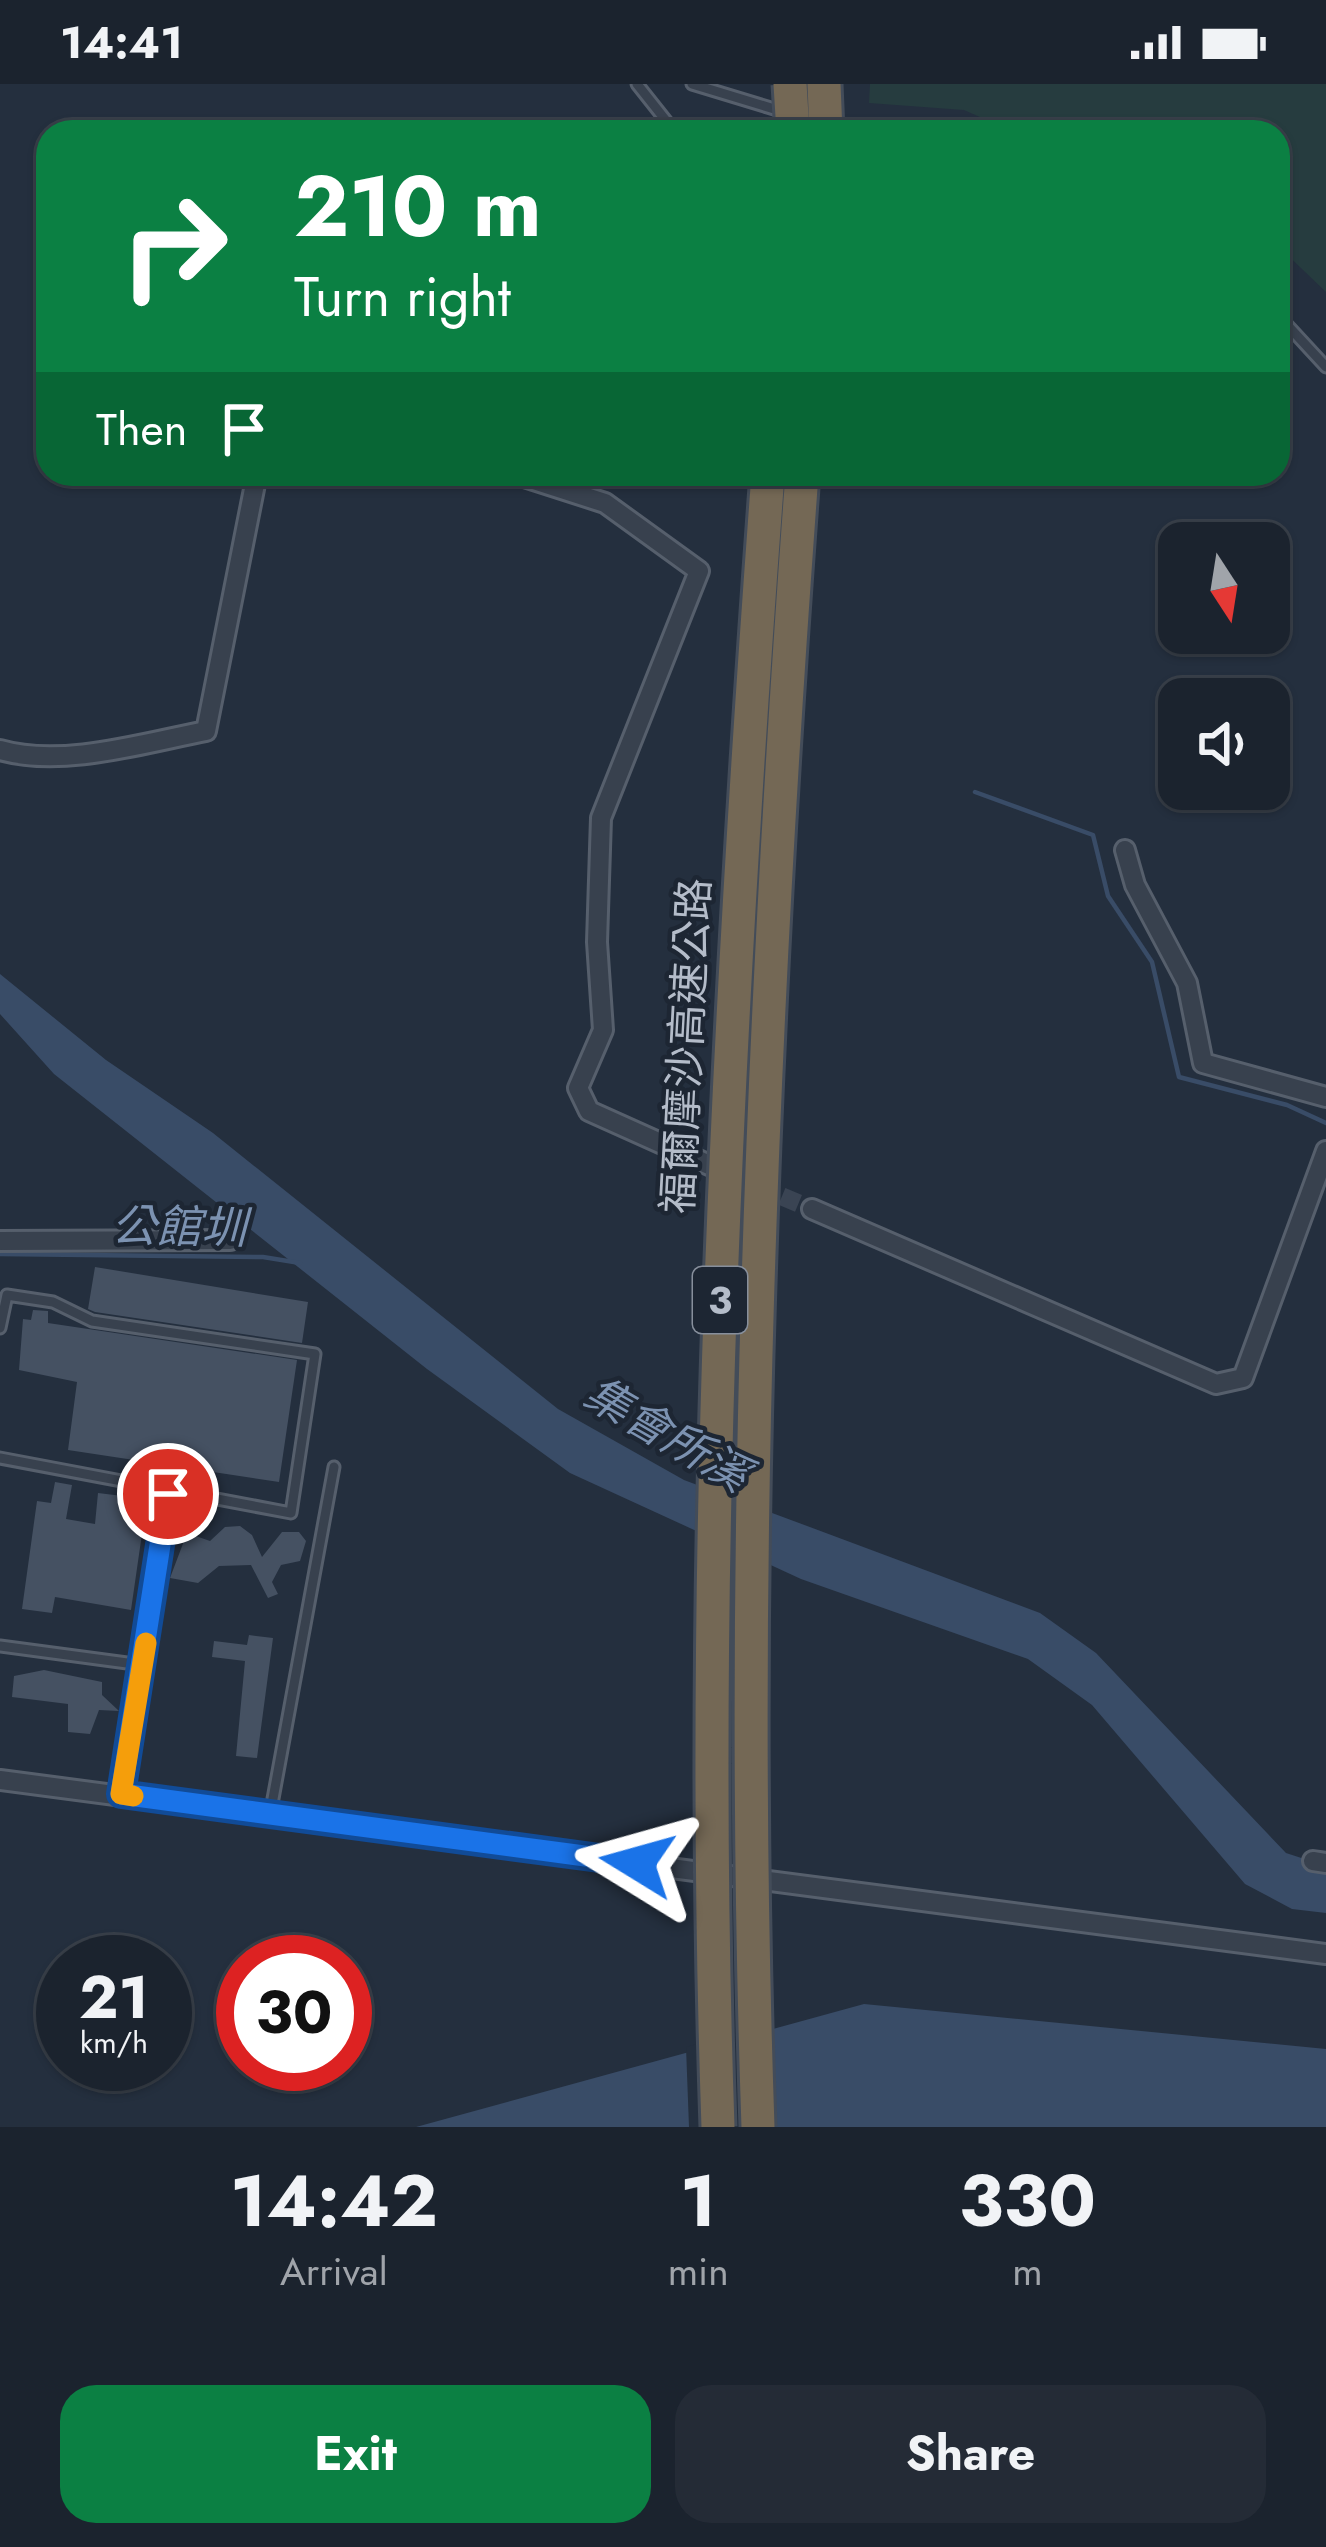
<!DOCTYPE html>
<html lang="en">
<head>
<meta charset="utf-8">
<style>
	:root { --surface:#1b232e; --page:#242b36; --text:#f1f3f6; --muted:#a0a4aa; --line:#39404a; --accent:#0b8043 }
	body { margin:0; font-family:Jost,"Noto Sans TC",sans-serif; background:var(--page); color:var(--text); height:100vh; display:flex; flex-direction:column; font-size:45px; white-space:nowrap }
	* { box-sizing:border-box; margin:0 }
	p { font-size:39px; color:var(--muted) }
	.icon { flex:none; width:66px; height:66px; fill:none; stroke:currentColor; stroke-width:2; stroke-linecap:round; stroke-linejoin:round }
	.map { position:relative; height:2043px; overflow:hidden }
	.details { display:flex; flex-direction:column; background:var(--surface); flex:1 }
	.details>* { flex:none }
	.banner { position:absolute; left:36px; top:36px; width:1254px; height:366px; border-radius:36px; box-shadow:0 3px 9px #0004,0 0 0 3px var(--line); background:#0b8043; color:#fff; overflow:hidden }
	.needle { width:78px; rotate:168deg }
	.tools { position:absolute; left:1158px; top:438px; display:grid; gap:24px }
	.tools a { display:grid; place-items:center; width:132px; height:132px; border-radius:24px; background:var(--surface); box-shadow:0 3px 9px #0004,0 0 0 3px var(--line); font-size:60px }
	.speed { position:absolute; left:36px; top:1851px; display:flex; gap:24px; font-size:60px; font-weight:700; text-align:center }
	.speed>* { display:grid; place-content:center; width:156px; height:156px; border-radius:50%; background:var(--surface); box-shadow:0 3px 9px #0004,0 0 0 3px var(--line); line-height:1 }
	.speed small { font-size:30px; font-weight:400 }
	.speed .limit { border:18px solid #d22; background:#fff; color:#111 }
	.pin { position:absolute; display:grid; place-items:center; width:102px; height:102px; color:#fff; margin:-51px; border:6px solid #fff; border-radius:50%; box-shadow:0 3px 12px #0007 }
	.me { position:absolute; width:132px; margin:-66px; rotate:278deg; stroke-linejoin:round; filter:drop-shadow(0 0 9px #0008) }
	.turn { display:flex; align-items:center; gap:42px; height:252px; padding:0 60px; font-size:54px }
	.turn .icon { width:156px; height:156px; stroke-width:2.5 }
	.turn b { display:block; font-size:84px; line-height:102px }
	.then { display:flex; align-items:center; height:114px; padding:0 60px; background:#0003; gap:24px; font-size:45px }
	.eta { display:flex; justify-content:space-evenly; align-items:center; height:204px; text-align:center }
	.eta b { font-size:72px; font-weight:700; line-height:84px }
	.primary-button { display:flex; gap:24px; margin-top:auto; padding:24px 60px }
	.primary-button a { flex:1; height:138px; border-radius:36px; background:var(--accent); color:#fff; font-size:48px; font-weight:700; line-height:138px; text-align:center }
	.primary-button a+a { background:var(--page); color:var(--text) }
	.status { display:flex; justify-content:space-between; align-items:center; height:84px; padding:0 60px; background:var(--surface); direction:ltr }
	.status svg { height:33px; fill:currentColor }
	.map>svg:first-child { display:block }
	.green { fill:#263c3f }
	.water { fill:#394c67 }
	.pier { fill:#242f3e }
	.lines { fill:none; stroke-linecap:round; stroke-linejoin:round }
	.stream { stroke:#394c67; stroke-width:4.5 }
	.building { fill:#455162 }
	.minor-tunnel { stroke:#3a4453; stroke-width:18; stroke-dasharray:18 9; stroke-linecap:butt }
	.service-casing { stroke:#565f6c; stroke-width:15 }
	.minor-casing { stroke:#565f6c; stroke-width:24 }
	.service { stroke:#38414e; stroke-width:9 }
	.minor { stroke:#38414e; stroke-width:18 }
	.motorway-bridge-casing { stroke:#434c59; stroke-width:39; stroke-linecap:butt }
	.motorway-bridge { stroke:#746855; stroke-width:33 }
	.route-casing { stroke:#114b97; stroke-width:30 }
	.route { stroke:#1a73e8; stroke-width:21 }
	.slow { stroke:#f59e0b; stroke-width:21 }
	.labels { text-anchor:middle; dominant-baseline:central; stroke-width:9; stroke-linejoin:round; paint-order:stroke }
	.shield { fill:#1d2633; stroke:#878f9c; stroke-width:3 }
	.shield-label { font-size:39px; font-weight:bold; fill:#b4bcc9 }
	.street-label { font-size:42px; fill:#b4bcc9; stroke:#1d2633 }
	.water-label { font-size:45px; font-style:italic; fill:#7c92b1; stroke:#1d2633 }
</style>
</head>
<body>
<div class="status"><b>14:41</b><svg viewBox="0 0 49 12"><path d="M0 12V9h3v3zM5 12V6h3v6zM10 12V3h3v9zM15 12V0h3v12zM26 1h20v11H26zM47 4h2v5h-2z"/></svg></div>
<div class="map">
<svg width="1326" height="2043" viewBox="0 0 1326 2043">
	<rect width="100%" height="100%" fill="#242f3e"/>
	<path class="green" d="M870,0H1326V208L1278,162V48H1014L964,26L869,19Z"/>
	<path class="water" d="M0,890L106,976L213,1049L558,1325L684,1396L1040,1529L1096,1569L1286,1769L1326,1782V1829L1292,1825L1245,1800L1092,1621L1028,1575L801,1495L570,1389L427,1285L54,990L0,930Z
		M864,1920L1326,1965V2043H416Z"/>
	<path class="pier" d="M766,1941L769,2043H689L686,1963Z"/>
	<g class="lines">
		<path class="stream" d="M975,708L1093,751L1108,812L1152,878L1179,993L1287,1021L1326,1039
			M0,1170L263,1173L300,1179"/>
	</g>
	<path class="building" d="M95,1183L308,1218L302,1259L95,1228L88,1225Z
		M33,1226L48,1227V1239L297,1276L279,1398L68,1366L77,1298L19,1286L23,1235L31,1236Z
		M55,1398L72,1401L66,1435L95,1440L98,1409L147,1415L131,1526L55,1513L52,1529L22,1525L37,1417L51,1419Z
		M240,1442L252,1451L262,1473L282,1448H299L306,1457L300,1477L281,1481L272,1498L278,1510L268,1514L251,1481L219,1482L198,1499L170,1494L187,1449L210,1457L225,1443Z
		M249,1551L273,1554L257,1674L236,1672L245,1577L212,1573L214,1557L247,1561Z
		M44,1586L102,1598V1611L119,1627L99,1626L90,1650L68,1648V1620L12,1613L14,1592Z"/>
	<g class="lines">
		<path class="minor-tunnel" d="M757,1102L812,1125"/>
		<defs>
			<path id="service" d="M637,0L675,48
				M692,0L784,28
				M835,42L855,48
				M1278,231L1326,283
				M0,1244L7,1211L53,1218L92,1237L315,1270L291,1429L0,1374
				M0,1562L142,1581
				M121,1710L168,1410
				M270,1731L334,1383"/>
			<path id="minor" d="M515,390L605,419L699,487L601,734L597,858L603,946L578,1004L589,1027L727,1089
				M0,666C62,684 144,659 206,647L257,390
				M1125,766L1135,801L1187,899L1203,979L1326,1013
				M812,1125L1216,1300L1243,1294L1326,1067
				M0,1157L230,1156
				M0,1696L1326,1870
				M1313,1777L1326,1779"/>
		</defs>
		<use href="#service" class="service-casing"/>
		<use href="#minor" class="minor-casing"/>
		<use href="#service" class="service"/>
		<use href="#minor" class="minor"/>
		<defs>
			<path id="motorway-bridge" d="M790,0L793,48
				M824,0L826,48
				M718,2043C699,1491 727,940 768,390
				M758,2043C739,1491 761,941 802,390"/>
		</defs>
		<use href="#motorway-bridge" class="motorway-bridge-casing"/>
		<use href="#motorway-bridge" class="motorway-bridge"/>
	</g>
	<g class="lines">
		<defs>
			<path id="route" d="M168,1410L121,1710L637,1779"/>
		</defs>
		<use href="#route" class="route-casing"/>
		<use href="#route" class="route"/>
		<path class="slow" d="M133,1712L121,1710L146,1559"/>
	</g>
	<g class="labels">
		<rect class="shield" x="693" y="1183" width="54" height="66" rx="9"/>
		<g class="shield-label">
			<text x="720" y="1216">3</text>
		</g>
		<g class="street-label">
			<text transform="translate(686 962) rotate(-87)">福爾摩沙高速公路</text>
		</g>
		<g class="water-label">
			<text transform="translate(179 1143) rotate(1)">公館圳</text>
			<text transform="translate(667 1350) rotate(30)">集會所溪</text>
		</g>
	</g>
</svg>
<div class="tools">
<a><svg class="needle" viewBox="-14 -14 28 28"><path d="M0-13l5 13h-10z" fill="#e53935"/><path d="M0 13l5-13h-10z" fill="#a0a4aa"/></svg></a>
<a><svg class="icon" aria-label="sound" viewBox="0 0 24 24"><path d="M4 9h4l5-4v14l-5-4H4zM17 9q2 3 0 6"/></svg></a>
</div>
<div class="speed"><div>21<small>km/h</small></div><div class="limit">30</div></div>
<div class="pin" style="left:168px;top:1410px;background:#d93025"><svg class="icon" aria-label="arrive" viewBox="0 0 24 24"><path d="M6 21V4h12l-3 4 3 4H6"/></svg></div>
<svg class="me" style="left:637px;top:1779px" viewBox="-20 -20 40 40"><path d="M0-17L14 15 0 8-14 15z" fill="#1a73e8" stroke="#fff" stroke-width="4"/></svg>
<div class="banner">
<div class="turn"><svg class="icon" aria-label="right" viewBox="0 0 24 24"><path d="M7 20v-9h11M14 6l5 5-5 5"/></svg><div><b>210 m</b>Turn right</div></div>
<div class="then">Then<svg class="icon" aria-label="arrive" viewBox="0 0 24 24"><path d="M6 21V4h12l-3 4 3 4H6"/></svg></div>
</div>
</div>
<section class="details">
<div class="eta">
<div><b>14:42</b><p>Arrival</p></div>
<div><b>1</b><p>min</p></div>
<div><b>330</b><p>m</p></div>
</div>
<div class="primary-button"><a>Exit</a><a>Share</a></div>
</section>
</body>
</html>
